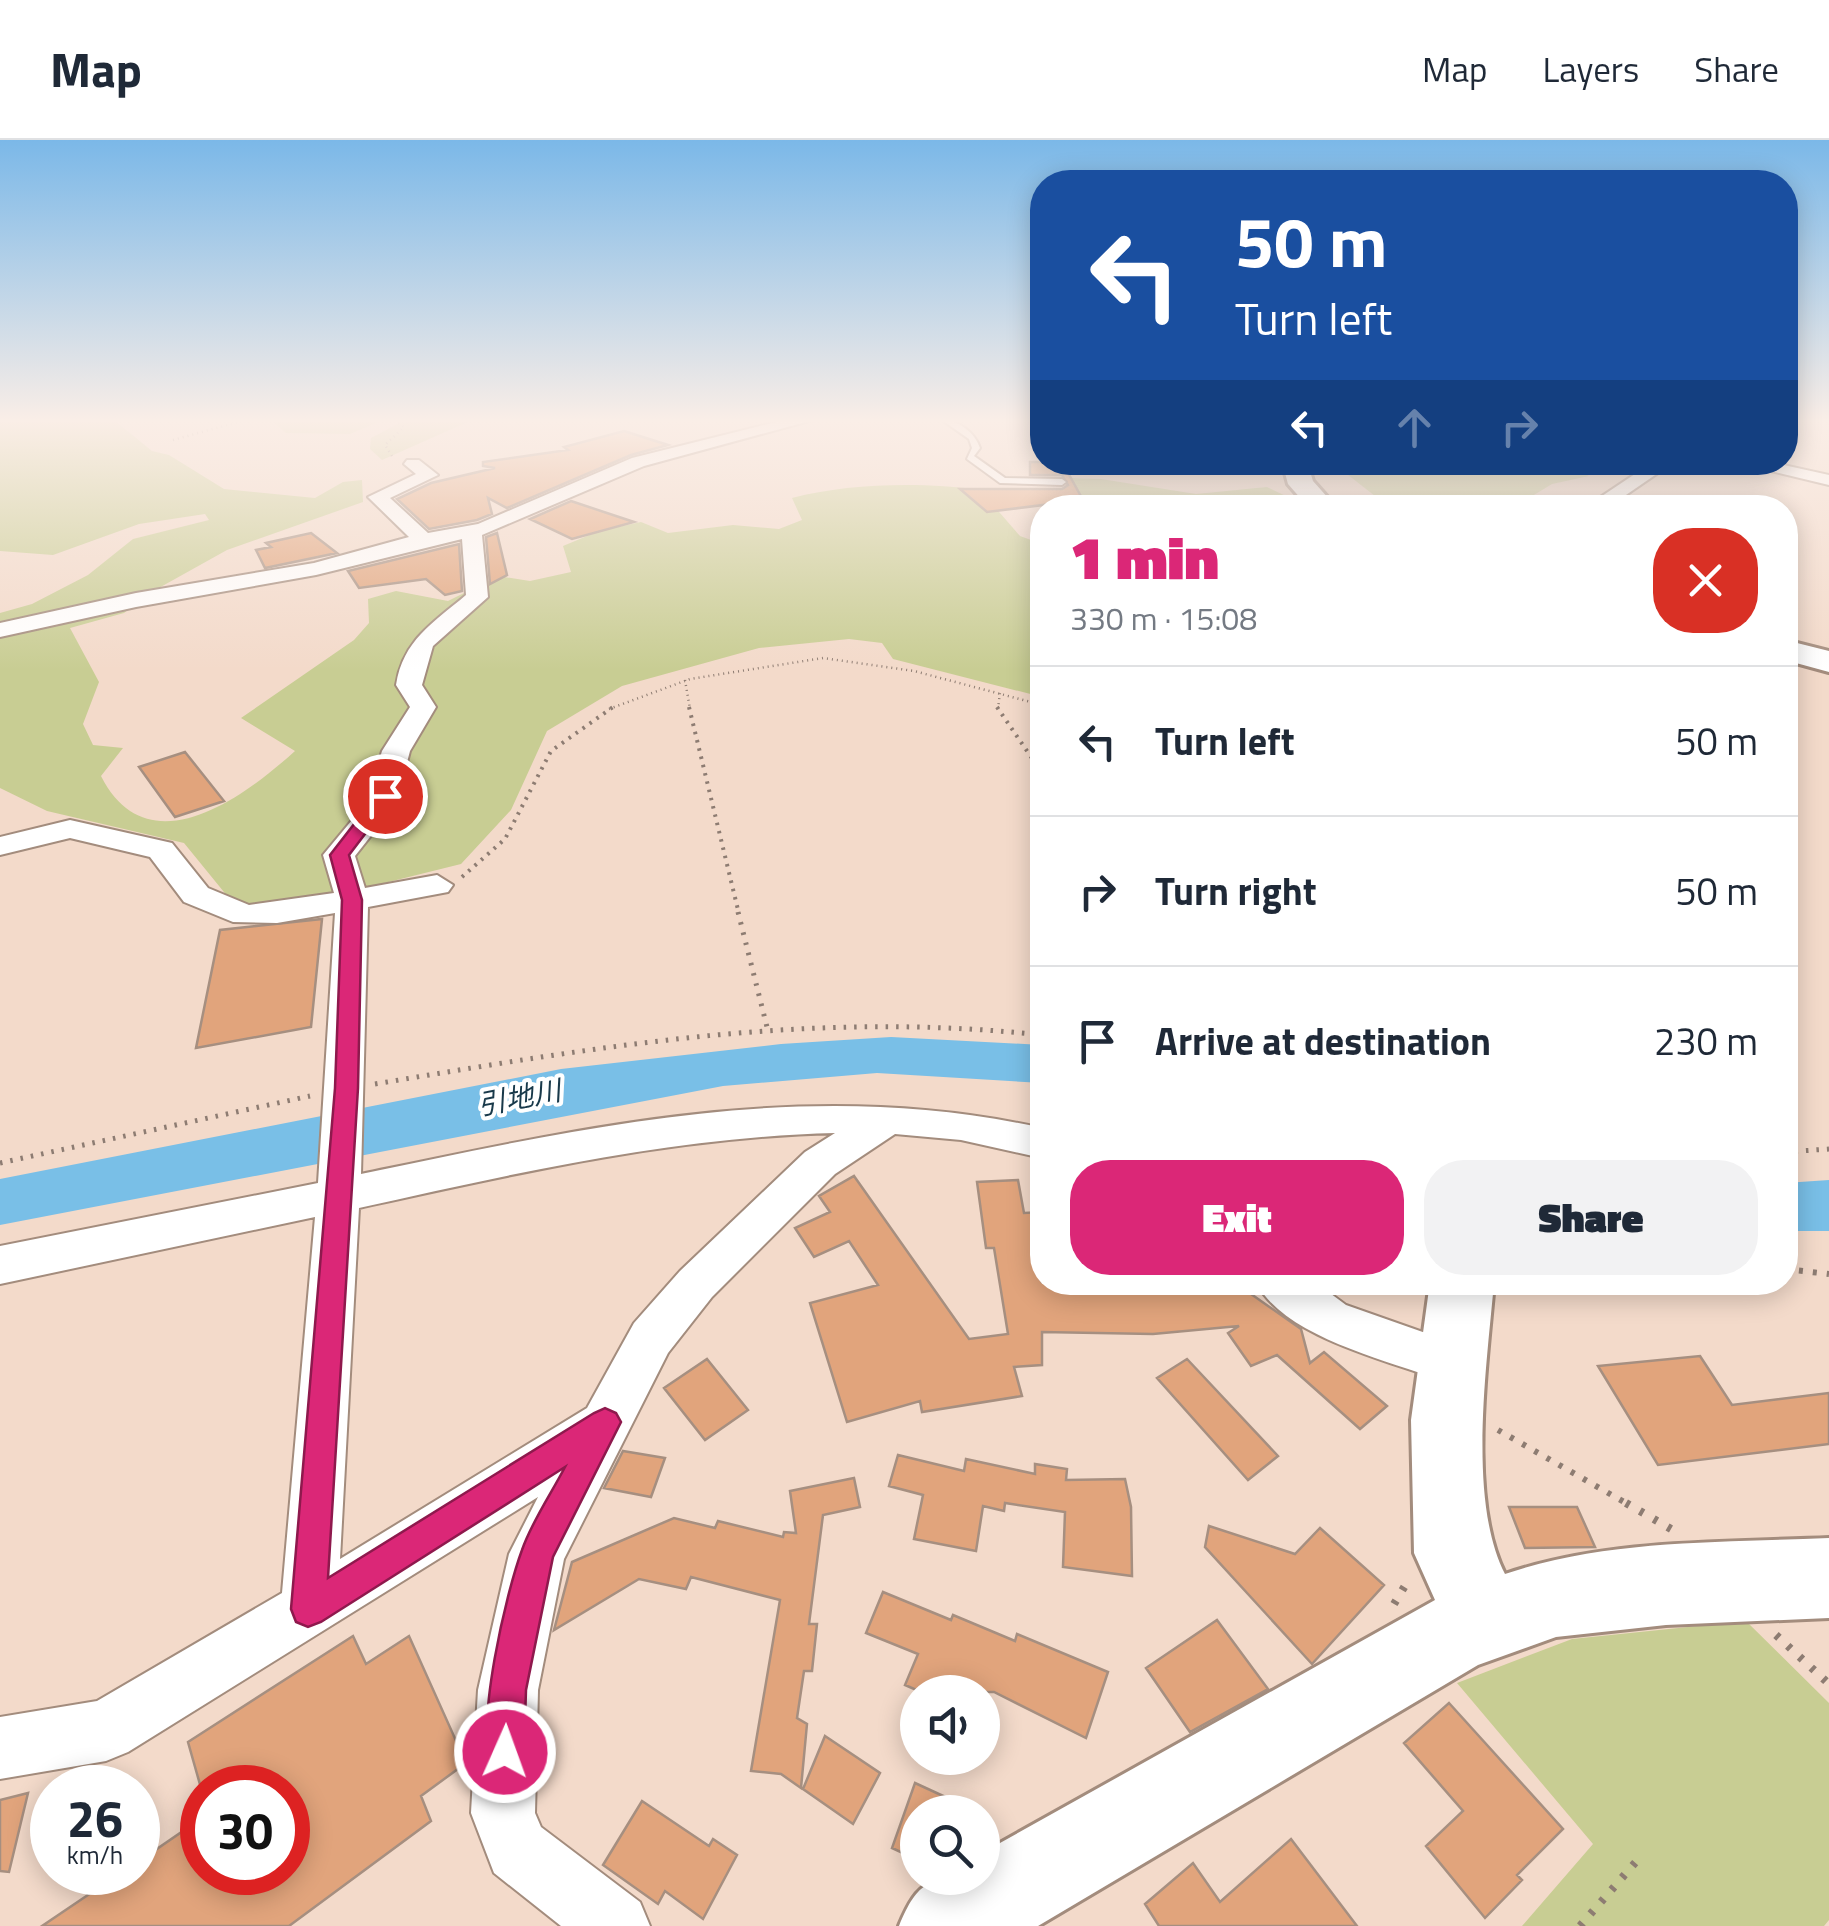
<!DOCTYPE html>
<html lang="en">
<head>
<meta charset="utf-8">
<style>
	:root { --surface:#fff; --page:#f2f2f3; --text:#1f2937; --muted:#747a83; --line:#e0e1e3; --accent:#db2777 }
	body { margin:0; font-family:"Titillium Web","Noto Sans JP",sans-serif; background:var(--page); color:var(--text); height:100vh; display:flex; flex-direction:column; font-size:38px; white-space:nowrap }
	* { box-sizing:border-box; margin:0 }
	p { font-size:32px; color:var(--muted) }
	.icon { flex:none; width:55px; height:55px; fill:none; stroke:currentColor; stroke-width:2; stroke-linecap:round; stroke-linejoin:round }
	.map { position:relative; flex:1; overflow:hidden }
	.side { position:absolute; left:1030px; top:355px; width:768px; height:800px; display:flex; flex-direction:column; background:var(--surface); border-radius:40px; box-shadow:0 5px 25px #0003 }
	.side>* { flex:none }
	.guide { position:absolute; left:1030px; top:30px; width:768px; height:305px; border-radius:40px; box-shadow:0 5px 25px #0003; background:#1a4fa0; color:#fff; overflow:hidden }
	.controls { position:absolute; left:900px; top:1535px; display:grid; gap:20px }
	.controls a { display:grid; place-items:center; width:100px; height:100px; border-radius:50%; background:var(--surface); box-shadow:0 5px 25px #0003; font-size:50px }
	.speed { position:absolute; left:30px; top:1625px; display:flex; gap:20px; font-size:50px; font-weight:700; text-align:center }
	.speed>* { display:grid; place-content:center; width:130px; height:130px; border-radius:50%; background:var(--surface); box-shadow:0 5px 25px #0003; line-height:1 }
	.speed small { font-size:25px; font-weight:400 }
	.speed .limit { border:15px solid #d22; background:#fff; color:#111 }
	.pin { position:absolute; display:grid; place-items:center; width:85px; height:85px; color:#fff; margin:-42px; border:5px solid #fff; border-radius:50%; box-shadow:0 2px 10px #0007 }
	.me { position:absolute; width:110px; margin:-55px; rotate:2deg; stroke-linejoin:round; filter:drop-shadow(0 0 8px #0008) }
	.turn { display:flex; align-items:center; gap:35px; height:210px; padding:0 40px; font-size:45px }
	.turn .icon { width:130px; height:130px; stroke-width:2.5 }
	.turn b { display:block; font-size:70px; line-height:85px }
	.lanes { display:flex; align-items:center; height:95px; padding:0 40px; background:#0003; justify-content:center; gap:50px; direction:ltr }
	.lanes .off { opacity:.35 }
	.round { display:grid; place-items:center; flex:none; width:105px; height:105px; border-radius:40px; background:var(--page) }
	.headline { display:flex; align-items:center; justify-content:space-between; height:170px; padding:0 40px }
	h1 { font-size:60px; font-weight:800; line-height:75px; color:var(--accent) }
	.cta { display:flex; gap:20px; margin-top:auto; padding:20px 40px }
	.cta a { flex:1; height:115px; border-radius:40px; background:var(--accent); color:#fff; font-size:40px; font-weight:800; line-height:115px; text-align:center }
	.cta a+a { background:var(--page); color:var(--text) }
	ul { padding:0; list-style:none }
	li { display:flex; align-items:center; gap:30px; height:150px; padding:0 40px; border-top:2px solid var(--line) }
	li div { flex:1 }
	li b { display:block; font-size:38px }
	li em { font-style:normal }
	header { display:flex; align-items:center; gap:60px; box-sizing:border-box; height:140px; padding:0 50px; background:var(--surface); border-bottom:2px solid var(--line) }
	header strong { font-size:48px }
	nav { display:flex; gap:55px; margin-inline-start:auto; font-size:35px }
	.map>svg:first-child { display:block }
	.green { fill:#c8cd93 }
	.water { fill:#79bfe7 }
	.building { fill:#e1a47c; stroke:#a68f80; stroke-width:2.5 }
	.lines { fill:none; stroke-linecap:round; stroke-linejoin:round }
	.lane-casing { stroke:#a38c7d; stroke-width:4 }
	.street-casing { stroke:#a38c7d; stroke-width:4 }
	.secondary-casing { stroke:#a38c7d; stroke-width:6 }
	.path-far4 { stroke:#8d7c72; stroke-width:2.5; stroke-dasharray:1 4; stroke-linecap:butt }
	.path-far3 { stroke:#8d7c72; stroke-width:4; stroke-dasharray:2.5 6; stroke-linecap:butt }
	.path-far2 { stroke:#8d7c72; stroke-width:5; stroke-dasharray:2.5 8; stroke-linecap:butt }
	.path-far1 { stroke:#8d7c72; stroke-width:6; stroke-dasharray:4 10; stroke-linecap:butt }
	.path { stroke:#8d7c72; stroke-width:8; stroke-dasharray:4 12; stroke-linecap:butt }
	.lane { fill:#fff; fill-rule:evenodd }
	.street { fill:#fff; fill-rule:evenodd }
	.secondary { fill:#fff; fill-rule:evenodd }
	.route { fill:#db2777; stroke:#8e194d; stroke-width:2.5 }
	.labels { text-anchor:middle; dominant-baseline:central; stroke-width:8; stroke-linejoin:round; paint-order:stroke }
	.water-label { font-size:28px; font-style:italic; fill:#19394a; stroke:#fff }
</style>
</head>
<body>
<header>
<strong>Map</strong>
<nav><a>Map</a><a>Layers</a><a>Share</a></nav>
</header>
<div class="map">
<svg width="1829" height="1786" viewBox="0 0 1829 1786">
	<rect width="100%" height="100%" fill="#f3daca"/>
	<path class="green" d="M0,280H114L152,311L169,315L224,349L315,358L343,342L362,340L363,362L227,410L148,454L124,473L70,488L99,542L83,584L93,605L123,608L101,636C148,729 244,657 295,611L241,578L354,500L369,483L368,459L396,451L448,461L498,436L530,441L571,432L563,406L599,391L641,382L668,393L733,385L779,389L802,380L792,358C849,343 923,342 980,350L1020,396L1042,404V557L893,519L882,503L849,499L759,508L622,546L547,591L511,670L461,724L316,760L243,768L228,757L184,703L47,671L0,648V473L32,464L88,435L133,399L209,380L205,374L139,384L53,415L0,411Z
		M271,280H383L350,294L286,293Z
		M405,280H472L382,320L370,309L371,298Z
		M1352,323H1565L1589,336L1552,344L1514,367H1372L1375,356L1343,331Z
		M1066,338L1101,339L1196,354L1267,347L1309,367H1078L1088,365Z
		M1746,1481L1829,1563V1780L1824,1786H1522L1593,1704L1457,1543L1572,1499Z"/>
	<path class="water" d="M891,897L1042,905V943L877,933L723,946L0,1085V1039L561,929L781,904Z
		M1829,1040V1091H1785V1043Z"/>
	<path class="building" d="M624,291L668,305L631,315L507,368L488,358L492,374L477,380L429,389L397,359L431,343L495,328L483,326V322L568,310L564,307Z
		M1030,322H1062L1083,360L987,372L960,349H1062L1068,345L1062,335H1030Z
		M571,361L634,382L572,399L530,379Z
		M311,393L337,413L265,428L256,410L271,407L266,403Z
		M497,393L507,435L490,444L486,397Z
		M459,404L462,451L445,455L426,439L359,448L348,431Z
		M185,612L224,661L175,677L139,627Z
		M322,779L311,887L196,908L220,790Z
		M854,1036L969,1199L1008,1194L994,1108H986L977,1042L1018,1040L1024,1073L1042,1072V1142H1082L1083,1150L1186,1151L1174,1142H1234L1301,1189L1310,1223L1324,1212L1387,1266L1360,1289L1277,1215L1251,1226L1228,1193L1239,1186L1153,1194L1042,1192V1225L1014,1227L1022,1256L922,1272L920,1261L847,1282L810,1163L878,1145L849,1101L814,1117L795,1088L830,1072L819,1056Z
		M1700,1216L1732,1265L1829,1253V1304L1658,1325L1598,1226Z
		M707,1219L748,1270L705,1300L664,1248Z
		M1187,1219L1278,1316L1248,1340L1157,1238Z
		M623,1311L665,1318L651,1357L604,1348Z
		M898,1315L964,1331L966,1319L1035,1334V1324L1067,1329L1066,1340L1125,1339L1131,1367L1132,1436L1063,1427L1065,1372L1005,1363L1004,1371L983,1366L976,1411L914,1399L923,1355L889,1346Z
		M854,1338L860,1367L823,1375L809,1484H817L812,1531H804L797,1578L807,1584L801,1648L781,1634L751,1631L780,1460L691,1437L686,1449L639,1439L554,1490L572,1422L674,1378L715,1388L718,1381L783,1397L784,1392L796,1393L790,1351Z
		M1509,1367H1577L1595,1407L1525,1408Z
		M1209,1386L1295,1414L1320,1388L1384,1445L1312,1524L1205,1407Z
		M883,1452L951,1480L953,1475L1015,1501L1017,1494L1108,1532L1086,1598L994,1552H921L905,1545L918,1514L866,1493Z
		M1217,1480L1268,1549L1190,1592L1146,1528Z
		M353,1496L366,1524L409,1496L466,1623L421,1656L431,1681L289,1786H42L122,1732H138V1722L202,1678V1732H288V1648H201L188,1602Z
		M1449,1563L1563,1689L1517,1735L1522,1740L1485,1778L1426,1706L1463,1671L1404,1603Z
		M825,1596L880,1633L853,1684L803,1649Z
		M915,1643L978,1672H918V1720L892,1708Z
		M28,1653L9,1732L0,1731V1660Z
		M642,1661L709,1706L713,1699L737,1715L703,1779L665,1751L658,1764L603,1725Z
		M1291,1699L1357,1786H1159L1145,1764L1193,1723L1220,1762Z"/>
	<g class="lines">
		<defs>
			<path id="lane" d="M942,280C959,280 975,293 980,308L974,316L1005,338L1062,339L1066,342L1062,345L1000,343L967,319L972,308L969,299Z"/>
			<path id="street" d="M784,280H813L644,326L482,395L488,457L433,506L422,545L436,567L410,611L396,664L355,716L365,748L437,735L453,745L448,752L368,767L361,1034C591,986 809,936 1042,988V1018L961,1000L895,994L835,1034L712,1157L668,1213L564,1419L538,1550L535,1673L541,1687L640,1762L650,1786H561L494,1733L471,1673L478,1550L509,1414L538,1357L128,1612L106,1621L0,1639V1577L97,1561L282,1453L315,1077L0,1144V1106L318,1043L335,773L277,783L233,782L184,762L150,717L70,698L0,715V697L70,680L172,703L208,748L249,765L334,753L323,715L367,662L382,611L410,567L396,545C403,500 433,483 466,455L462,399L316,435L136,467L0,497V483L136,453L314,423L409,397L368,357L416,334L404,324L407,320H419L438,335L390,358L428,393L478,384L632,318ZM835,993L805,1012L680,1131L634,1183L587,1268L340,1419L359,1068C516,1033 673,997 835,993Z
				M1237,322H1300L1303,326L1294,331Z
				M1653,322H1674L1607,368H1584Z
				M1733,322H1770L1829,335V345Z
				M1256,1142H1315L1346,1165L1471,1209L1479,1224L1471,1239L1454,1245L1437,1239C1383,1219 1283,1196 1256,1142Z"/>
			<path id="secondary" d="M1282,322H1307L1313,341L1337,368H1309L1288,344Z
				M1785,500L1829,511V532L1785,520Z
				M1430,1142H1494C1487,1225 1467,1360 1505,1434C1608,1399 1721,1403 1829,1398V1478L1666,1485L1556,1497L1478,1525L1038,1786H899C919,1737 932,1738 982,1738V1713L1435,1460L1414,1413L1411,1280Z"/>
		</defs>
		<use href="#lane" class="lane-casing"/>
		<use href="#street" class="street-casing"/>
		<use href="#secondary" class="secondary-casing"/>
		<path class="path-far4" d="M173,300L245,280
			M392,316L385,305L404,287L394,280
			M685,540L690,569
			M609,569L690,539L823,518L914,531L1042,565
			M998,569L1000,552"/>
		<path class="path-far3" d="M689,567L739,774
			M997,567L1042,633
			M462,737L505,699L551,611L613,567"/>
		<path class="path-far2" d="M738,772L767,887
			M375,944C603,906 810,870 1042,895
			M1785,1012L1829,1009
			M0,1023L310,956"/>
		<path class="path-far1" d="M1785,1129L1829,1134
			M1498,1290L1631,1366"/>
		<path class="path" d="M1626,1363L1671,1389
			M1394,1464L1409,1439
			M1776,1495L1829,1544
			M1580,1786L1641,1716"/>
		<use href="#lane" class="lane"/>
		<use href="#street" class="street"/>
		<use href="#secondary" class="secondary"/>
	</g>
	<linearGradient id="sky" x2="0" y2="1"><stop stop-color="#7bb8e8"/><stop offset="0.53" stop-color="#faeee7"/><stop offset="1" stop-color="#faeee7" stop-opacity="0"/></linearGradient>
	<rect width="1829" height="530" fill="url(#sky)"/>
	<path class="route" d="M379,652L394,656L349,715L362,760L358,948L328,1438L594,1273L605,1268L616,1273L621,1282L553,1417L526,1550L524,1612L519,1625L505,1630L492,1625C475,1585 506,1453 522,1410C532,1381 551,1354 565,1327L321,1482L308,1487L296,1482L291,1469L335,948L342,760L330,715Z"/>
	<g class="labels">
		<g class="water-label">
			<text transform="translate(519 957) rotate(-11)">引地川</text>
		</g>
	</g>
</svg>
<div class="controls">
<a><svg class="icon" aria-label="sound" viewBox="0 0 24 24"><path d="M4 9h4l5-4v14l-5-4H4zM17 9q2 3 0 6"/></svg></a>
<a><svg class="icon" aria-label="search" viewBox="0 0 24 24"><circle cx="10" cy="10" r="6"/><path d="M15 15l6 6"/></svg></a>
</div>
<div class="speed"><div>26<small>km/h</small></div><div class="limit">30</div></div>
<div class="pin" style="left:385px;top:656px;background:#d93025"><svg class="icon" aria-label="arrive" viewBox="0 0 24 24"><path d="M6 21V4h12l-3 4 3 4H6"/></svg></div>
<svg class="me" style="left:505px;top:1612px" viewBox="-20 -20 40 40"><circle r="17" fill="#db2777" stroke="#fff" stroke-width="3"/><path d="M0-11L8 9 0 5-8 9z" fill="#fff"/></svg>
<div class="guide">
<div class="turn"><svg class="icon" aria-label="left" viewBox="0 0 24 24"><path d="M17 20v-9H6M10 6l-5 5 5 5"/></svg><div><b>50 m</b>Turn left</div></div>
<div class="lanes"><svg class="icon" aria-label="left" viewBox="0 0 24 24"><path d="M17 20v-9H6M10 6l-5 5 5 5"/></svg><svg class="icon off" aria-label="ahead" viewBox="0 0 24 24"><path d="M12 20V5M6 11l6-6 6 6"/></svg><svg class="icon off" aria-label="right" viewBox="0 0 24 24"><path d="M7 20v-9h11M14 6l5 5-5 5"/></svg></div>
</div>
<section class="side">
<div class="headline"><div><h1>1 min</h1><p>330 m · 15:08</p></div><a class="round" style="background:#d93025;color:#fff"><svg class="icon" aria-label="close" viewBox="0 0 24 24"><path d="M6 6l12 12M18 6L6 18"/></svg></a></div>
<ul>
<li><svg class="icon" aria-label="left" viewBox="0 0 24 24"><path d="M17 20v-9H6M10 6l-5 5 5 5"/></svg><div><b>Turn left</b></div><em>50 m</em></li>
<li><svg class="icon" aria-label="right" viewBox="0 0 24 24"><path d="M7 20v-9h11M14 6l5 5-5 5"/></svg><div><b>Turn right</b></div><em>50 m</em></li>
<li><svg class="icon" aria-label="arrive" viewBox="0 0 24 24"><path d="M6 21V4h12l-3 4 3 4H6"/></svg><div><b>Arrive at destination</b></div><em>230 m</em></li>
</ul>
<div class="cta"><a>Exit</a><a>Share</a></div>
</section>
</div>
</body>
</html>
